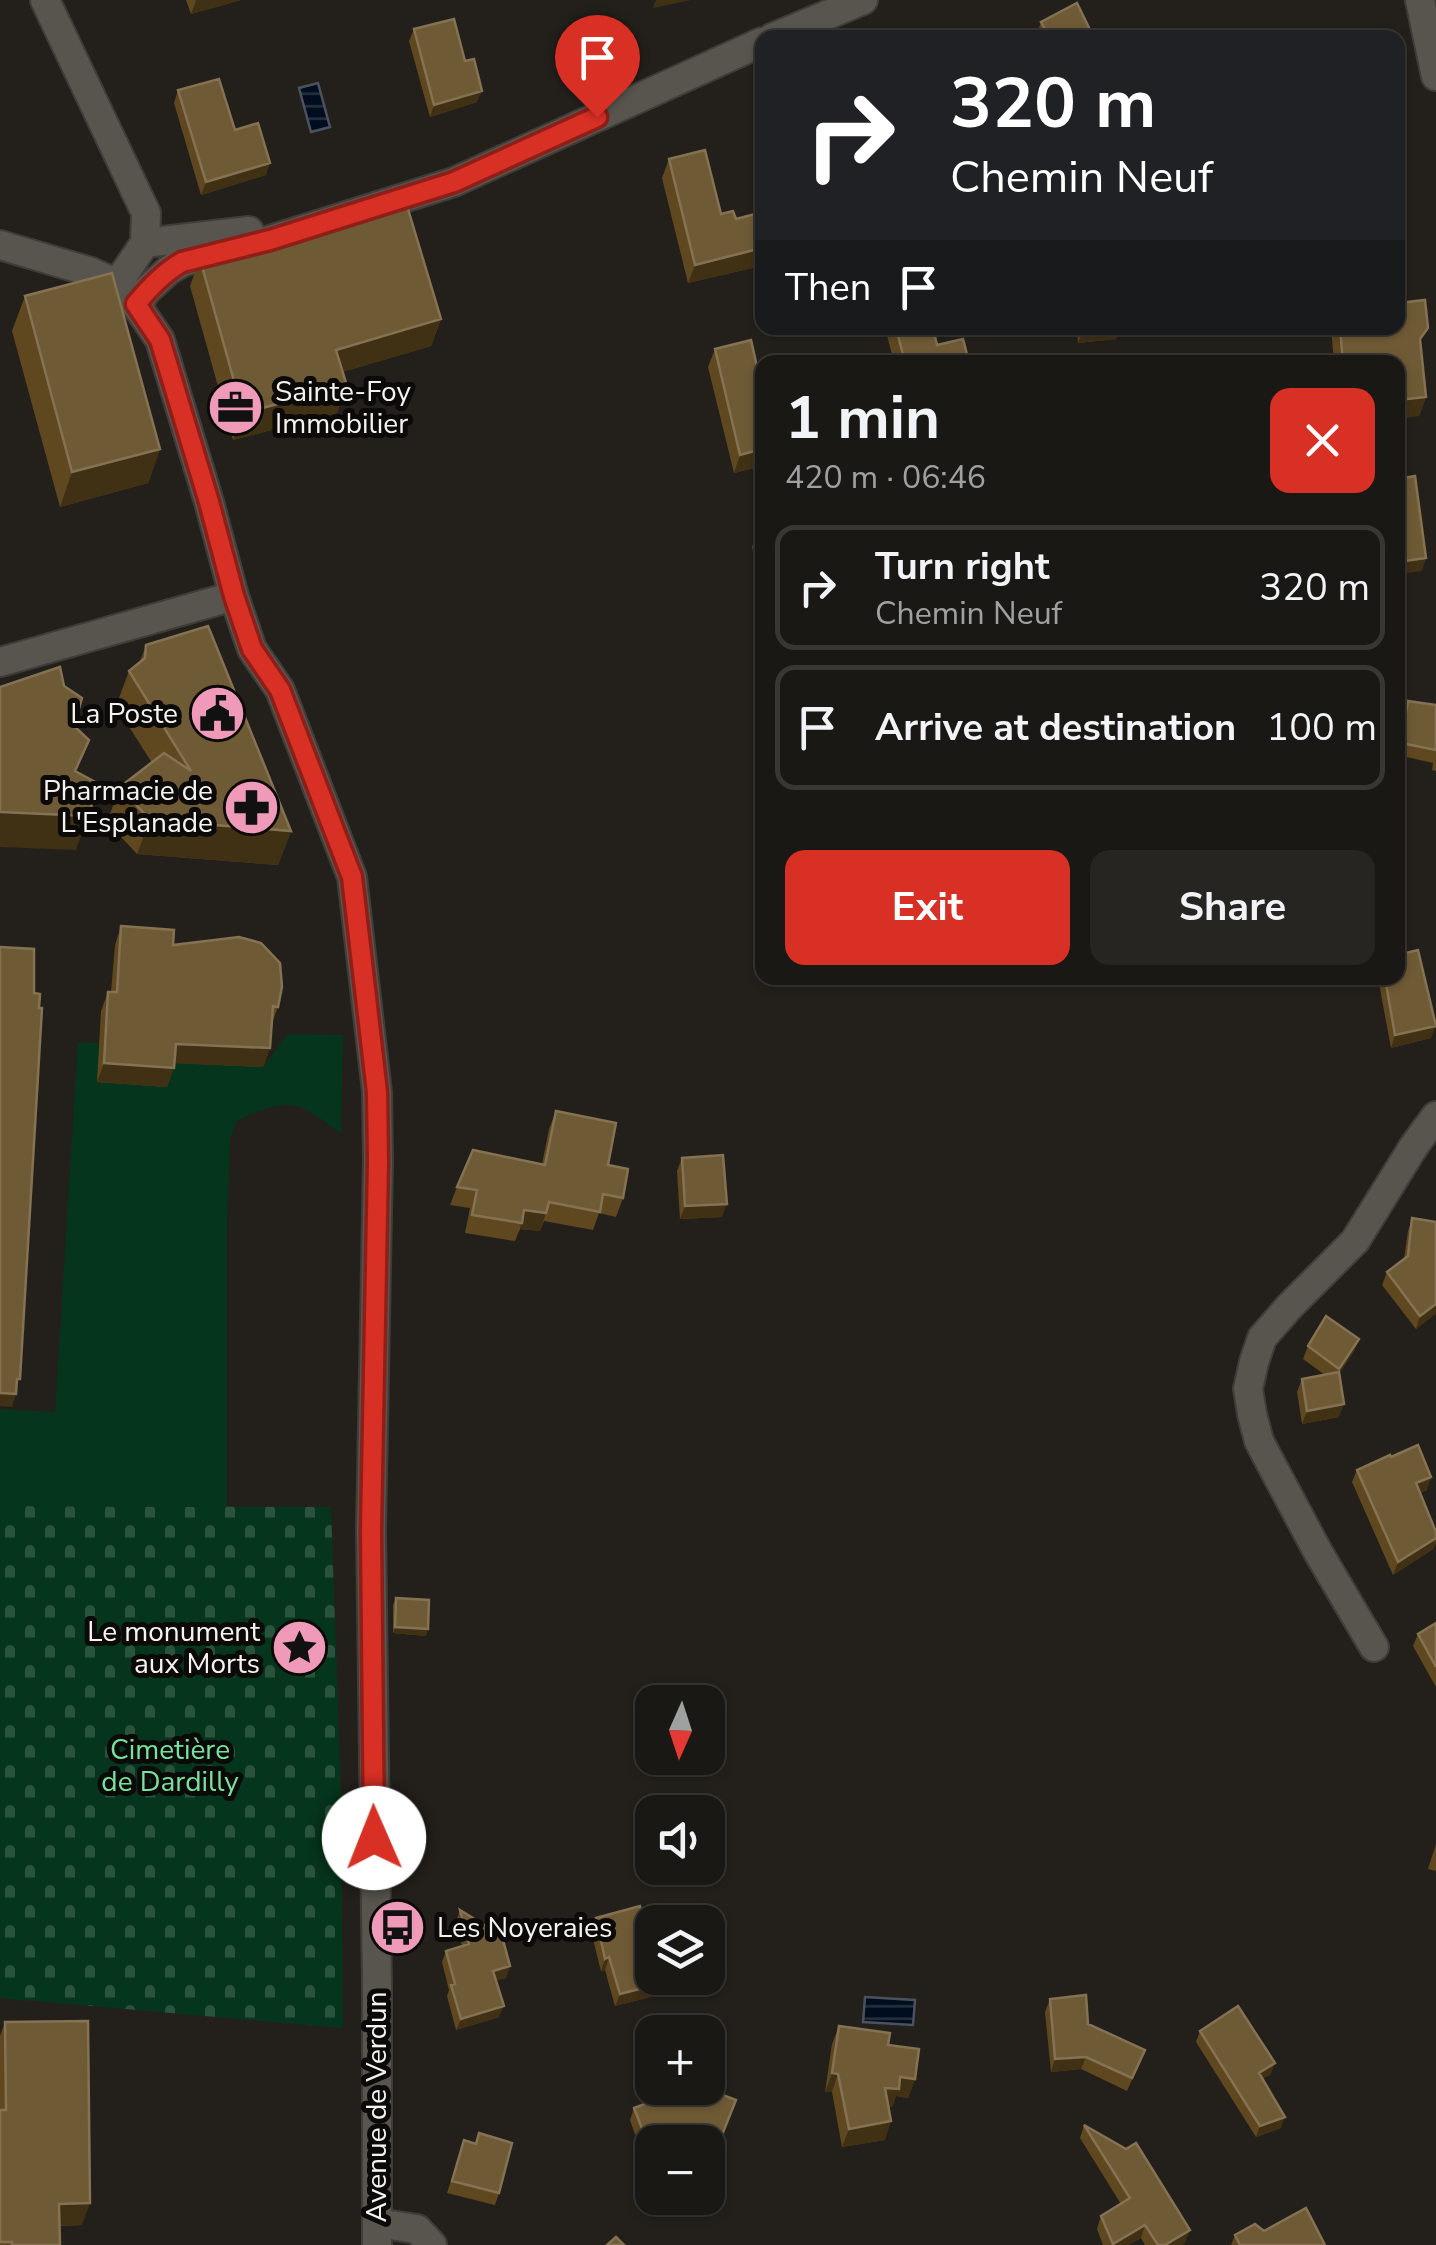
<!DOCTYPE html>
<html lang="en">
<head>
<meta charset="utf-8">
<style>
	:root { --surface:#1a1814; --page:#272522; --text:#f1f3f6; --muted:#9fa0a0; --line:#383734; --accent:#d93025 }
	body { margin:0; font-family:"Nunito Sans",sans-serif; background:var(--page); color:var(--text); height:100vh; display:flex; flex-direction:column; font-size:38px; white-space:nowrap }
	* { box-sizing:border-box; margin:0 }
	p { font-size:32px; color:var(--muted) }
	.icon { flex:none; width:55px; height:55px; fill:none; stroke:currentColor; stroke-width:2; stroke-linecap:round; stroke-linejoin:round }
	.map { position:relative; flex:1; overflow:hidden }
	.sheet { position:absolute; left:755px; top:355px; width:650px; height:630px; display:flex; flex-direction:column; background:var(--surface); border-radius:20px; box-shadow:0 2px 8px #0004,0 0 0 2px var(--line) }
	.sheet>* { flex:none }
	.hud { position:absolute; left:755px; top:30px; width:650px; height:305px; border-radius:20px; box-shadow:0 2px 8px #0004,0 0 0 2px var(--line); background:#202124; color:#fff; overflow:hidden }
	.needle { width:65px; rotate:183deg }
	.fabs { position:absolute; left:635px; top:1685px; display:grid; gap:20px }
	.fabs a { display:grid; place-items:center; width:90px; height:90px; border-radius:20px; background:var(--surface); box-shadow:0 2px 8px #0004,0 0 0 2px var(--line); font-size:50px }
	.pin { position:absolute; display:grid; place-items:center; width:85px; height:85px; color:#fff; margin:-102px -42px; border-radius:50% 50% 50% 0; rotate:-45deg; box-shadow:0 0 10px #0007 }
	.pin .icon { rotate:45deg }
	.me { position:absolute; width:110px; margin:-55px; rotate:359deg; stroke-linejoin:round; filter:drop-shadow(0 0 8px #0008) }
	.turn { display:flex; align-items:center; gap:35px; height:210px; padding:0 30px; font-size:45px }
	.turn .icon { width:130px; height:130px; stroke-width:2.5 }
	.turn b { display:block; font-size:70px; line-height:85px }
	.then { display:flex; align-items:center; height:95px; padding:0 30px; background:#0003; gap:20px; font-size:38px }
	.round { display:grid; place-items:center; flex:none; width:105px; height:105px; border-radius:20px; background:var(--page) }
	.head { display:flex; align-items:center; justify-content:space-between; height:170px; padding:0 30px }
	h1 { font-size:60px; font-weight:700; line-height:75px }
	.button { display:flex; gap:20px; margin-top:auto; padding:20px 30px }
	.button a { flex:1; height:115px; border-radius:20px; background:var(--accent); color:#fff; font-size:40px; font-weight:700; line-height:115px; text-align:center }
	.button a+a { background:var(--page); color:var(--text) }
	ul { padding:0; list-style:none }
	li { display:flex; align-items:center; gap:30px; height:125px; margin:0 20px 15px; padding:0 10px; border:5px solid var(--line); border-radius:20px }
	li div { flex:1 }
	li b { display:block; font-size:38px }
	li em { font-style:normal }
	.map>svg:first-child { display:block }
	.cemetery { fill:url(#cemetery-stones) }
	.park { fill:#05351c }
	.water { fill:url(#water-rules); stroke:#4a525d; stroke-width:2.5 }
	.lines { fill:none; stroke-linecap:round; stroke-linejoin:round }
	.minor-casing { stroke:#3f3d39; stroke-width:32 }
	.tertiary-casing { stroke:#3f3d39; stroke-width:32 }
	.minor { stroke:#58554e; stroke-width:28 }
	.tertiary { stroke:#58554e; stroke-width:28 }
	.wall { fill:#5f4820 }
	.shaded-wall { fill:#403014 }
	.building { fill:#6f5a36; stroke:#847253; stroke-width:2.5 }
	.route-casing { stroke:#8d1f18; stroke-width:25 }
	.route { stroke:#d93025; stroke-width:18 }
	.labels { text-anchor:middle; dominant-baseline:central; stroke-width:10; stroke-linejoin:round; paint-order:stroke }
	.poi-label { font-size:28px; fill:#f5f3ef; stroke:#0b0a08; text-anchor:end }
	.park-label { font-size:28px; fill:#75e39e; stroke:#0b0a08 }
	.street-label { font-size:28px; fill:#f5f3ef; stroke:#0b0a08 }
</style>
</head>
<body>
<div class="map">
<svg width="1436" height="2245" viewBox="0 0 1436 2245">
	<defs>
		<pattern id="cemetery-stones" width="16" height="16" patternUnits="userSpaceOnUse" patternTransform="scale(2.5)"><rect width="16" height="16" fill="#05351c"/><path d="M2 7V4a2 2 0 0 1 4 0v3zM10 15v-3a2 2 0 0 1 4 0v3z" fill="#2a533d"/></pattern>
		<pattern id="water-rules" width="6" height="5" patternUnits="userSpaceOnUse" patternTransform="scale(2.5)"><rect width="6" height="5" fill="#000d1f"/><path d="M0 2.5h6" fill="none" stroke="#263140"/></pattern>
	</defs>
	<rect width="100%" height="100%" fill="#23201b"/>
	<path class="cemetery" d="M0,1506L331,1507L341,1794L343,2028L0,1998Z"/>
	<path class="park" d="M288,1034L343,1035L341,1133C330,1126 310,1109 299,1107C278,1101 255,1112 237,1121L230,1139L227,1225V1507L0,1506V1409L55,1412L78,1042L99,1043V1082L171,1047L263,1067Z"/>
	<path class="water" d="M318,83L330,127L311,132L299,88Z
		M865,1997L915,2000L913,2025L863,2022Z"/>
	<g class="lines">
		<defs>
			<path id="minor" d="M45,0L146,213L145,243
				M1420,0L1436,76
				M0,662L234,596
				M1374,1647L1318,1552L1269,1460L1259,1441L1252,1414L1248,1389L1254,1362L1262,1338L1289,1307L1355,1241L1414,1146L1436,1116
				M377,2223L417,2229L432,2245"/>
			<path id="tertiary" d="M772,38L863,0
				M0,245L91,272L117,284L133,300L160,340L209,502L234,596L252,649L280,690L352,877L377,1092L378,1161L371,1530L377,1989V2245
				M117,284L145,243L249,231
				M136,305L147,290L169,270L182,262L270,240L454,182L762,42"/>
		</defs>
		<use href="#minor" class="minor-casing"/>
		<use href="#tertiary" class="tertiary-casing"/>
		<use href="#minor" class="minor"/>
		<use href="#tertiary" class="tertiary"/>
	</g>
	<path class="wall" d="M186,0H241L191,14Z
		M1041,22L1094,38H1038L1037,34Z
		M414,29L465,61L477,102L430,117L409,41Z
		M178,90L235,130L266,175L201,195L174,103Z
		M669,159L721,214L736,219L762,248V261L761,266L688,283L662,178Z
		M344,216L441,319L431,346L342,372L337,413L233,440L190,286L200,259L343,219Z
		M25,296L160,449L148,483L60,507L12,331Z
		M885,328H933L937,345L969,362H894Z
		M1077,328H1120L1116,339L1078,343Z
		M1331,328H1374L1421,348L1426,397L1419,416L1398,362H1334Z
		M715,349L762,389V466L734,473L708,367Z
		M762,528V590L752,547L759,529Z
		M146,645L291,831L278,865L137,854L107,822L120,787L152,763L116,706L129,671L139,664Z
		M1408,701L1436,705V771L1432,770L1433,763L1398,755L1404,713Z
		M121,926L173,945L278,1007L272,1023L270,1048L263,1067L175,1063L167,1087L97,1082L101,1011L108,992H111L115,945Z
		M1378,978H1398L1431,1038L1391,1048Z
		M556,1111L608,1165L623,1198L616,1217L599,1213L593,1230L544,1221L540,1231L520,1229L515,1241L465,1233L470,1208L450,1205L457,1187L542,1164L549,1129Z
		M682,1158L722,1217L680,1219L677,1171Z
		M1412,1218L1436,1313L1416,1329L1382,1285L1387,1272L1404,1259L1408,1231Z
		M1359,1339L1354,1351L1339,1374V1417L1302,1424L1297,1392L1302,1379L1325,1375L1303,1359L1308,1346Z
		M1357,1470L1427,1490L1420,1493L1436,1532V1542L1433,1549L1393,1575L1352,1482Z
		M396,1598L426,1636L393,1633V1605Z
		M1436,1623V1687L1413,1646L1418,1634Z
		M1436,1844V1871L1428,1869Z
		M460,1910L506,1978L496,1980L499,2017L456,2030L447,1996L449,1990L442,1962L446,1951L462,1946L456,1922Z
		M596,1918L652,1949L667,1982L662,1994L615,2006L605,1970L601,1971L591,1931Z
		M1050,1999L1088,2024L1145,2050L1127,2091L1081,2069L1051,2072L1045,2012Z
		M5,2022L82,2225L60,2226V2245H0V2036Z
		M839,2026L888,2045L915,2079L908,2098L896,2096L892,2107H889L885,2140L842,2147L832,2092H825L832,2044Z
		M1200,2031L1271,2074L1262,2079L1281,2128L1256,2137L1196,2042Z
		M652,2066V2088H704L736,2100L715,2152L708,2149V2142L687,2141L683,2142H652L643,2157L630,2120L634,2108L655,2100L647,2078Z
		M1084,2125L1185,2243L1181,2245H1145L1141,2238L1128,2245H1103L1097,2229L1101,2216L1121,2204L1080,2138Z
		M479,2133L499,2193L495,2205L447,2193L464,2140L475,2143Z
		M1264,2231L1325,2245H1231L1235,2235Z"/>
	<path class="shaded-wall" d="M196,0H241L191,14Z
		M656,0H691L653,8Z
		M482,91L477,102L430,117L434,105Z
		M270,163L266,175L201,195L206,182Z
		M762,248V261L761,266L688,283L695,265Z
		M441,319L431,346L326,377L336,350Z
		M1105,328H1120L1116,339L1078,343L1083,330Z
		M347,386L337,413L233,440L243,413Z
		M1426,397L1419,416L1398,419V400Z
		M160,449L148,483L60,507L72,472Z
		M762,449V466L734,473L740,455Z
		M1426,558L1422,571L1398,574V562Z
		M0,812L88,816L76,850L0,847Z
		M150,820L291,831L278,865L137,854Z
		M1436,1026L1431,1038L1391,1048L1395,1035Z
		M176,1044L270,1048L263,1067L169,1063Z
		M104,1063L174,1068L167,1087L97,1082Z
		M727,1204L722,1217L680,1219L685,1206Z
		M524,1210L546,1213L540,1231L520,1229Z
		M1436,1304V1313L1416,1329L1420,1316Z
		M1359,1339L1354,1351L1335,1381L1339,1369Z
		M0,1393L16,1394L12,1407L0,1406Z
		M1344,1404L1339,1417L1302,1424L1307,1411Z
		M1431,1477L1427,1490L1411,1496L1416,1483Z
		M1436,1538L1433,1549L1393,1575L1398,1562Z
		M395,1627L428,1629L426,1636L393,1633Z
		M609,1957L605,1970L601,1971L605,1959Z
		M510,1966L506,1978L489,1982L493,1971Z
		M667,1982L662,1994L615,2006L620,1994Z
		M504,2006L499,2017L456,2030L461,2019Z
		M1086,2057L1081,2069L1051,2072L1055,2059Z
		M1275,2063L1271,2074L1255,2084L1259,2073Z
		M832,2073L838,2074L832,2092H825Z
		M900,2077L915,2079L908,2098L896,2096L892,2107L878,2106L885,2088Z
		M1285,2117L1281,2128L1256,2137L1260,2126Z
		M891,2121L885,2140L842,2147L849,2129Z
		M692,2129L687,2141L683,2142H652Z
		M652,2142V2153L643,2157L648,2144Z
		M90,2203L82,2225L51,2226L59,2204Z
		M1145,2225L1141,2238L1128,2245H1112Z
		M1190,2230L1185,2243L1181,2245H1165Z"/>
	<path class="building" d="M1077,3L1094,38H1050L1041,22Z
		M454,19L465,61L474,59L482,91L434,105L414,29Z
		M219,79L235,130L258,123L270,163L206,182L178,90Z
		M705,150L721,214L733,211L736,219L759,213L762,227V248L695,265L669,159Z
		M405,199L441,319L336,350L347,386L243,413L200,259L345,219L344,216Z
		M112,273L160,449L72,472L25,296Z
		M1425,300L1428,328L1420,339L1426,397L1398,400V362H1343L1340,328H1398V303Z
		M896,328H933L937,345L963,339L969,362H905Z
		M751,340L762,389V449L740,455L715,349Z
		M1415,476L1426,558L1398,562V479Z
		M762,528V545L759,529Z
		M208,626L291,831L150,820L120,787L164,753L191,771L129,671L145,658L146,645Z
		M60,667L64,686L82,698L74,726L89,740L75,771L99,784L88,816L0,812V687Z
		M1408,701L1436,705V750L1401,743Z
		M121,926L174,930L173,945L239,937L261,943L280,963L282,987L278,1007L273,1006L270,1048L176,1044L174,1068L104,1063L108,992H117Z
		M0,947L34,949V993L40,994L39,1008H42L20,1379H17L16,1394L0,1393Z
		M1418,950L1436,1026L1395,1035L1385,978H1398V955Z
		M556,1111L616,1123L608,1165L628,1169L623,1198L603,1194L600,1212L549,1202L546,1213L524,1210L522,1223L472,1215L477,1190L457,1187L473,1150L545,1165Z
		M723,1155L727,1204L685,1206L682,1158Z
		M1412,1218L1436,1222V1304L1420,1316L1387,1272L1408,1256Z
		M1326,1316L1359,1339L1339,1369L1308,1346Z
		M1339,1372L1344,1404L1307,1411L1302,1379Z
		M1418,1445L1431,1477L1416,1483L1436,1532V1538L1398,1562L1357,1470L1390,1455L1391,1457Z
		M396,1598L429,1600L428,1629L395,1627Z
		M1436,1623V1667L1418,1634Z
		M640,1906L652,1949V1978H666L667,1982L620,1994L609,1957L605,1959L596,1918Z
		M460,1910L502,1936L510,1966L493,1971L504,2006L461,2019L451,1985L455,1984L446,1951L469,1944Z
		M1086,1995L1088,2024L1145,2050L1132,2078L1086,2057L1055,2059L1050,1999Z
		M1238,2006L1275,2063L1259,2073L1285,2117L1260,2126L1200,2031Z
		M88,2021L90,2203L59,2204L60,2245H12V2242H0V2110H6L5,2022Z
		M839,2026L890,2033L888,2045L919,2049L915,2079L900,2077L899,2089L885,2088L891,2121L849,2129L838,2074L832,2073Z
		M660,2088H704L736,2100L720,2140L692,2129L648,2144L634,2108L663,2097Z
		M1084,2125L1126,2149L1136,2143L1190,2230L1165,2245H1158L1145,2225L1113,2244L1101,2216L1130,2198Z
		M479,2133L512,2143L499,2193L452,2181L464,2140L476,2144Z
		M1306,2208L1325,2245H1240L1235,2235L1255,2224L1264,2231Z
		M616,2237L624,2245H607Z"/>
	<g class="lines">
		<defs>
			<path id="route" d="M374,1838L371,1530L378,1161L377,1092L352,877L280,690L252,649L234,596L209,502L160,340L136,304C149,288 163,273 182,262L270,240L454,182L597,117"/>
		</defs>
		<use href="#route" class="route-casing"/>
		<use href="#route" class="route"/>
	</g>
	<defs>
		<symbol id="office-disc" viewBox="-11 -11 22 22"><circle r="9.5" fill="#ef9ab8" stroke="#0b0a08"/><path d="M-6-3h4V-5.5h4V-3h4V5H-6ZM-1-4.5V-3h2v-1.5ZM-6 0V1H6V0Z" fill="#111"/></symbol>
		<symbol id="civic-disc" viewBox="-11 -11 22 22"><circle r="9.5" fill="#ef9ab8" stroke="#0b0a08"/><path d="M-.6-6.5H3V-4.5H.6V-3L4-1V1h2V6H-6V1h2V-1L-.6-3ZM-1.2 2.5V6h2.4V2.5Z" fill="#111"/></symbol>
		<symbol id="pharmacy-disc" viewBox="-11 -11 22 22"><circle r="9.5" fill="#ef9ab8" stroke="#0b0a08"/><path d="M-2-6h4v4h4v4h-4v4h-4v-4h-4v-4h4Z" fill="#111"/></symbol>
		<symbol id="sight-disc" viewBox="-11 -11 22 22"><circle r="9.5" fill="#ef9ab8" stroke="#0b0a08"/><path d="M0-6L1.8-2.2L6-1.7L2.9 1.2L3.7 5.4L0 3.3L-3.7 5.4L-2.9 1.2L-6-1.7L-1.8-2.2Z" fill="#111"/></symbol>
		<symbol id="bus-disc" viewBox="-11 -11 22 22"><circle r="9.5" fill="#ef9ab8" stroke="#0b0a08"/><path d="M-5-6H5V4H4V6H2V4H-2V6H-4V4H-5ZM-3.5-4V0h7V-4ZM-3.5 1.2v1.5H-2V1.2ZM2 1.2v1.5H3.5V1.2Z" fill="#111"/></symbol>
	</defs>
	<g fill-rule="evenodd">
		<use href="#office-disc" x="204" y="376" width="63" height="63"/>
		<use href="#civic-disc" x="186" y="682" width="63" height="63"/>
		<use href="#pharmacy-disc" x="220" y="776" width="63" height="63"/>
		<use href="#sight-disc" x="268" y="1616" width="63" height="63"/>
		<use href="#bus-disc" x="366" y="1896" width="63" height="63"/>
	</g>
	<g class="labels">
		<g class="poi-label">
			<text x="275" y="392" text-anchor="start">Sainte-Foy<tspan x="275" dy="32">Immobilier</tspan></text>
			<text x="178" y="714">La Poste</text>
			<text x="213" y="791">Pharmacie de<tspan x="213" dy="32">L'Esplanade</tspan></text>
			<text x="260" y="1632">Le monument<tspan x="260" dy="32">aux Morts</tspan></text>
			<text x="437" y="1928" text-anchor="start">Les Noyeraies</text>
		</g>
		<g class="park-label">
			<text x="170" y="1750">Cimetière<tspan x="170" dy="32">de Dardilly</tspan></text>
		</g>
		<g class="street-label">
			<text transform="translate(377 2107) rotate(-90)">Avenue de Verdun</text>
		</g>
	</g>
</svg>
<div class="fabs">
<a><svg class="needle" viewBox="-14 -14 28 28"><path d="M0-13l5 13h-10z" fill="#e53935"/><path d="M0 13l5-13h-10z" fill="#9fa0a0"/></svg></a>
<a><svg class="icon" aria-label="sound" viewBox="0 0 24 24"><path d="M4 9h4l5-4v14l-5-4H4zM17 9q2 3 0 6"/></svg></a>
<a><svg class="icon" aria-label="layers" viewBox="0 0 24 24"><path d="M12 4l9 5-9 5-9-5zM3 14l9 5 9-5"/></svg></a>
<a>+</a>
<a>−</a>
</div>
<div class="pin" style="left:597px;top:117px;background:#d93025"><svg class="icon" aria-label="arrive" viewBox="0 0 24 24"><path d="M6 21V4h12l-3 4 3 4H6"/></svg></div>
<svg class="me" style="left:374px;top:1838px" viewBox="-20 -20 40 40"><circle r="19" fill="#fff"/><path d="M0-13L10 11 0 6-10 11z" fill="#d93025"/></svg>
<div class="hud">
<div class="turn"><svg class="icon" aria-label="right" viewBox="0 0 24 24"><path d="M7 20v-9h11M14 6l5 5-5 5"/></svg><div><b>320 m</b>Chemin Neuf</div></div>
<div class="then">Then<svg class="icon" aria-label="arrive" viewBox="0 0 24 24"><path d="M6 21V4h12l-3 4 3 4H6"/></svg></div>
</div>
<section class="sheet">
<div class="head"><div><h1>1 min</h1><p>420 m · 06:46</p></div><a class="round" style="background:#d93025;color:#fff"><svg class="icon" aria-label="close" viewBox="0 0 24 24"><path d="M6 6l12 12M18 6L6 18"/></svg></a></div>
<ul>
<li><svg class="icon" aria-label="right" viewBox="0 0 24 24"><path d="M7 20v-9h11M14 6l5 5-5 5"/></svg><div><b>Turn right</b><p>Chemin Neuf</p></div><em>320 m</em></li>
<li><svg class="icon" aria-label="arrive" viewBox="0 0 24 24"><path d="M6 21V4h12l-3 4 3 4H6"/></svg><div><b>Arrive at destination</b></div><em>100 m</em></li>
</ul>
<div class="button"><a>Exit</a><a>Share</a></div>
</section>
</div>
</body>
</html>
